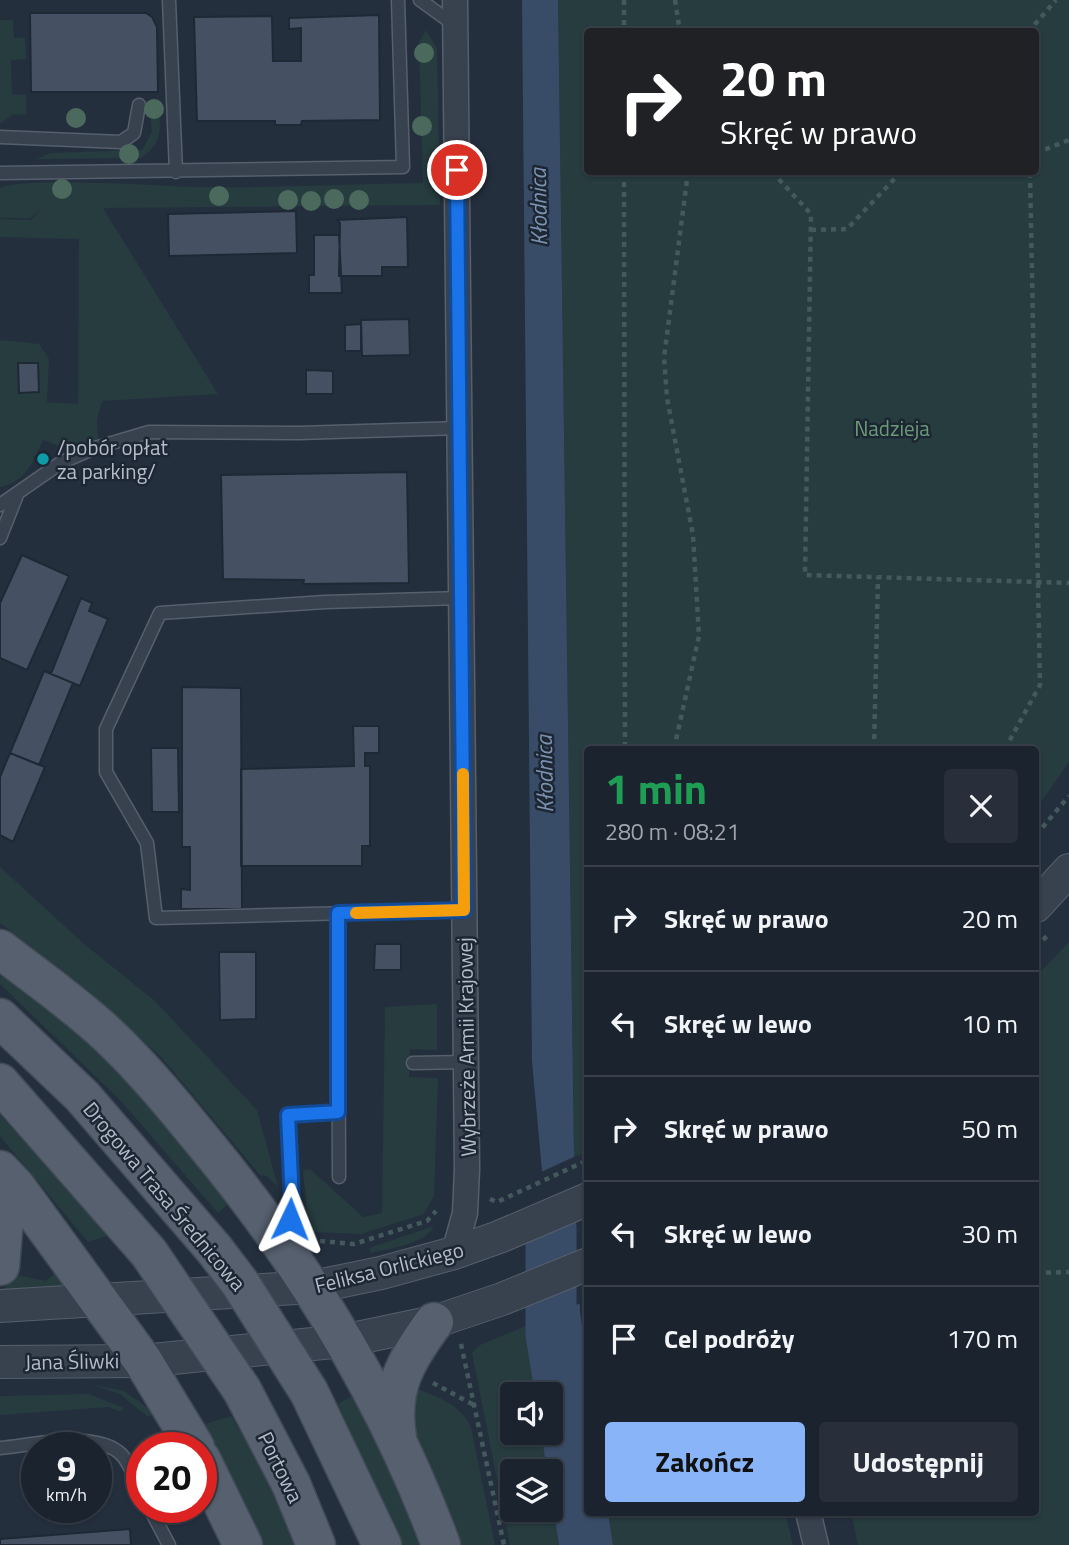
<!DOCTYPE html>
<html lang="pl">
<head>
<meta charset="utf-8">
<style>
	:root { --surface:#1b232e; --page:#282f3a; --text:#f1f3f6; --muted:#a0a4aa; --line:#39404a; --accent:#8ab4f8 }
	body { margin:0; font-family:"Titillium Web",sans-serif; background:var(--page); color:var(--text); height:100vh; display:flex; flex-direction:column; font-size:26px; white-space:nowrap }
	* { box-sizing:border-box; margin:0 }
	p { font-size:23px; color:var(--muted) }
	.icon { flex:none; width:38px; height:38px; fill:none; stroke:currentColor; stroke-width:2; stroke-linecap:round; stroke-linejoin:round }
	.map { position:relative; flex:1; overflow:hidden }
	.drawer { position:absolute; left:584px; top:746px; width:455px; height:770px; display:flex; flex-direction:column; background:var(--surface); border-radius:7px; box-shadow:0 2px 5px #0004,0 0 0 2px var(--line) }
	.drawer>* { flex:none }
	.hud { position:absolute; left:584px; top:28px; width:455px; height:147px; border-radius:7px; box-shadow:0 2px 5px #0004,0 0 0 2px var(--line); background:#202124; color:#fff; overflow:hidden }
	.tools { position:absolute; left:500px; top:1382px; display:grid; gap:14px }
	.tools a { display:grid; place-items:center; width:63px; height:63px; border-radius:7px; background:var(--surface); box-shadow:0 2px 5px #0004,0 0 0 2px var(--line); font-size:35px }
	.speed { position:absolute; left:21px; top:1432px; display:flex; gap:14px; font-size:35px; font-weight:700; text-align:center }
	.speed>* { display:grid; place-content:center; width:91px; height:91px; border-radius:50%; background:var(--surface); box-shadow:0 2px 5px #0004,0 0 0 2px var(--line); line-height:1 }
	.speed small { font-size:18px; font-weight:400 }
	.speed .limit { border:10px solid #d22; background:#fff; color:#111 }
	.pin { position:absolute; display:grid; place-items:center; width:60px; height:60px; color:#fff; margin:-30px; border:4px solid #fff; border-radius:50%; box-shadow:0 2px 7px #0007 }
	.me { position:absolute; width:77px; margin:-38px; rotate:2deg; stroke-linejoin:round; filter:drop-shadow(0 0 5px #0008) }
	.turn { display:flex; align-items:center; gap:24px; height:147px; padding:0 21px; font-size:32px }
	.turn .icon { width:91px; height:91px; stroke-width:2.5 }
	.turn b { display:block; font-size:49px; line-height:60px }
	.round { display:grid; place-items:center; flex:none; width:74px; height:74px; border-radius:7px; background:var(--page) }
	.overview { display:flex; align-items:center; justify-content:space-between; height:119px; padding:0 21px }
	h1 { font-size:42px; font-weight:700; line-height:52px; color:#1e9e55 }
	.primary-button { display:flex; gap:14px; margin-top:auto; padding:14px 21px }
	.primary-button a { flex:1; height:80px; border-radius:7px; background:var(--accent); color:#111; font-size:28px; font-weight:700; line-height:80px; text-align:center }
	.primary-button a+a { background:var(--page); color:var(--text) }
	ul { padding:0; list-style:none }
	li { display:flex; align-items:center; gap:21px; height:105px; padding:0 21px; border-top:2px solid var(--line) }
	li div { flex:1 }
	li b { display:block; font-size:26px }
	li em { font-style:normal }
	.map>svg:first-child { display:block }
	.green { fill:#263c3f; fill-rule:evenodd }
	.water { fill:#394c67 }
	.pier { fill:#242f3e }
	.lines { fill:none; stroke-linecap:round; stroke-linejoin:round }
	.river { stroke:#394c67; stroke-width:51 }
	.building { fill:#455162; stroke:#1f2835; stroke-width:2 }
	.service-casing { stroke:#565f6c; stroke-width:15 }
	.minor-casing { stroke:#565f6c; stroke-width:27 }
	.tertiary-casing { stroke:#565f6c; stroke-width:34 }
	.primary-casing { stroke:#414a57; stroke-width:41 }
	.path { stroke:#44595c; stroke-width:4.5; stroke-dasharray:5 5; stroke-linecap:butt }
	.service { stroke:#38414e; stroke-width:12 }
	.minor { stroke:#38414e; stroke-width:24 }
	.tertiary { stroke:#38414e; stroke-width:32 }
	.primary { stroke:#56606e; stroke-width:38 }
	.primary-bridge-casing { stroke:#414a57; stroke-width:41; stroke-linecap:butt }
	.primary-bridge { stroke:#56606e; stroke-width:38 }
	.tree { fill:#4b6a5d }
	.route-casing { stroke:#114b97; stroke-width:18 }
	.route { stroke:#1a73e8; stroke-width:12 }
	.slow { stroke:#f59e0b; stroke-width:12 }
	.culture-dot { fill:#0f9aa8; stroke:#1d2633; stroke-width:2.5 }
	.labels { text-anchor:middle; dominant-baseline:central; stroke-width:5; stroke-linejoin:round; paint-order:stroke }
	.park-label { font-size:21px; fill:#6b9a76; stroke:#1d2633 }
	.poi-label { font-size:21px; fill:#b4bcc9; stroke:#1d2633; text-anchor:start }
	.street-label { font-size:21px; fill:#b4bcc9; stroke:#1d2633 }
	.water-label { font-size:23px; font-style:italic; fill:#7c92b1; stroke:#1d2633 }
</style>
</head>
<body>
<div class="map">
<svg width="1069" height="1545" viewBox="0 0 1069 1545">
	<rect width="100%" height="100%" fill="#242f3e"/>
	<path class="green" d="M558,0H1069V762L1036,809V749H588V1151L574,1158ZM588,32H1036V172H588Z
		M0,20H13L14,38H25L26,59L11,60L12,94L26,95V115L14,114L0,124Z
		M426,30L437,49L440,205L103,208L218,394L102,401L97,420L98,439L57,458L55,457L59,446L43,440C32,463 27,481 0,487V340L39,344L49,359L47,402L78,404L79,239L0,237V219L31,220L39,211L30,218H0V188C25,176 161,186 198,187C272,188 348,184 423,183L419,42Z
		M159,105C161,128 162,144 141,158L37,159L50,153L142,150L152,132L149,106Z
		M0,867L83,943L155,1001L257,1110L278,1187L267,1176L260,1175L161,1057L89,991L0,923Z
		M1069,942V1545H858L851,1512H1036V976Z
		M0,967L114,1060L234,1199L218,1213L120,1100L0,984Z
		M437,1004V1050L410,1049L409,1077L438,1078L434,1196L424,1214L361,1234L309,1232L303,1170L310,1169L363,1217L382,1213L385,1007Z
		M0,1115L110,1235L88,1242L0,1136Z
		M434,1226C424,1245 390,1248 371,1253L369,1248Z
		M62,1267L75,1286L3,1292L12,1274L46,1281Z
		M555,1314L576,1545H510L472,1353L480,1345ZM513,1395H551V1433H513ZM513,1472H551V1510H513Z
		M92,1385L124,1391L155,1413L148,1417L120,1394Z
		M415,1388C438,1397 460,1404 471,1427L495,1545H458L410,1419Z
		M89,1394L124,1408L121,1412L109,1407L0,1415V1396Z
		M356,1394L422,1545H401L338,1404Z
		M231,1416L259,1463L298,1545H258L199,1426Z
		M608,1512H785L793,1545H613Z"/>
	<path class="water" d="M522,0H558L574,1158L580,1311L588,1369V1512H608L613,1545H576L532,1061Z"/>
	<path class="pier" d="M578,1155L583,1302L552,1315L539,1173Z"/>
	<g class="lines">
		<path class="river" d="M551,1227V1334L585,1545"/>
	</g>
	<path class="building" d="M30,13H146L152,17L157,27L158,92H31Z
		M379,15L380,120L302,121L301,125H275V121H197L194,17L272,16L273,61H301V28L289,29V18Z
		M296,211L297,253L169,256L168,214Z
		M407,217L408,267H382V276H339L340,223L337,220Z
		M314,235H339L342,293H309V275H314Z
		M409,319L410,355L362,356L361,320Z
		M361,324V351H345V325Z
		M18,363H38L39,392L19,393Z
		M306,370L333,371V394H306Z
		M45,451L50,462L41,467L35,457Z
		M407,472L409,583L303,584L304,580L223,579L221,475Z
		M22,555L69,576L27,670L0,658V603Z
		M81,598L92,603L89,611L108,619L80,686L51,674Z
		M44,671L73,683L39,765L10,753Z
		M182,687L241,688L242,909H181V889L190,890V847H182Z
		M353,726H379V753H365V766H370V846H362V866H241V769L354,766Z
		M151,748H178L179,812H152Z
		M10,753L45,767L13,842L0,835V777Z
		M375,944H401V970H374Z
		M219,952H256V1019L220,1020Z
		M130,1529L131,1545H0V1539Z"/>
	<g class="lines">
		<defs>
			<path id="service" d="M169,0L176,172
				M420,0L456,26
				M0,137L121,142L134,133L139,105
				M0,173L403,167L398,0
				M0,505L62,462L95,448L149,432L299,433L461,428
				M0,538L17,495
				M462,598L325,602L160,613L106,729V772L147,843L156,918L464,910
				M338,913L339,1177
				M413,1063L466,1062
				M290,1219L292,1201L288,1115L338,1112
				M0,1448C33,1445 96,1430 121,1454C130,1463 136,1481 142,1492
				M149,1507L169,1545"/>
			<path id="minor" d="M454,1253L465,1213L467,1169L455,0
				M808,1512L816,1545"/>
			<path id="tertiary" d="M1036,906L1069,870
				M0,1306L313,1287L381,1273L454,1253L499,1237L588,1199
				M0,1362L143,1361L343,1341L434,1322L502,1299L588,1264"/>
			<path id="primary" d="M0,949C36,977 74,1003 108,1035C144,1069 175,1107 206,1145C305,1265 387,1399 441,1545
				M0,1018L82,1096L214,1249
				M0,1083L149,1253
				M0,1170L16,1187L143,1361L195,1447
				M0,1202L4,1219L0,1266
				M242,1390L291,1484L316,1545
				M309,1392L382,1545
				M397,1437C389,1388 406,1360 434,1322
				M201,1459L243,1545"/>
		</defs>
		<use href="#service" class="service-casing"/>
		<use href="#minor" class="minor-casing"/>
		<use href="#tertiary" class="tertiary-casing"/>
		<use href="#primary" class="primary-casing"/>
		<path class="path" d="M624,0V32
			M675,0L680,32
			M1028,32L1056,0
			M1036,153L1069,140
			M624,172L625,749
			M772,172L811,214L805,575L1069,583
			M811,230L847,229L901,172
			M674,749L699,636L693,535L667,398L664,358L688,172
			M874,749L878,577
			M1005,749L1040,685L1030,172
			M1036,835L1069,796
			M1036,947L1050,933
			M490,1199L497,1202L588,1160
			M320,1241L354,1244L427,1221L436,1211
			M1036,1273L1069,1272
			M461,1344L504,1545
			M433,1383L474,1405"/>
		<use href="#service" class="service"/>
		<use href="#minor" class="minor"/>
		<use href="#tertiary" class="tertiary"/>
		<use href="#primary" class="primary"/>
		<defs>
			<path id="primary-bridge" d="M214,1249L240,1283L309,1392
				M149,1253L242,1390"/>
		</defs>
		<use href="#primary-bridge" class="primary-bridge-casing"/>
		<use href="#primary-bridge" class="primary-bridge"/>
	</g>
	<g class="tree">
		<circle cx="424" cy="53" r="10"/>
		<circle cx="154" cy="109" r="10"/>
		<circle cx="76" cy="118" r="10"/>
		<circle cx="422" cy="126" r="10"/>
		<circle cx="129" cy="154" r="10"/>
		<circle cx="62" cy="189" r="10"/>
		<circle cx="219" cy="196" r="10"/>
		<circle cx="334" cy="199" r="10"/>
		<circle cx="288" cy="200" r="10"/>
		<circle cx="359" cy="200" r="10"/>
		<circle cx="311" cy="201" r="10"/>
	</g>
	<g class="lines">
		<defs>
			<path id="route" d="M290,1219L292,1201L288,1115L338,1112V913L464,910L457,170"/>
		</defs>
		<use href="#route" class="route-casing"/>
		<use href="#route" class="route"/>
		<path class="slow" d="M356,913L464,910L463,774"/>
	</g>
	<circle class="culture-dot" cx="43" cy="459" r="7"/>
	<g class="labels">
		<g class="park-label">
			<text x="892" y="428">Nadzieja</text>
		</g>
		<g class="poi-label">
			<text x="57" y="447">/pobór opłat<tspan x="57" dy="24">za parking/</tspan></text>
		</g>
		<g class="street-label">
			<text transform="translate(466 1047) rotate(-91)">Wybrzeże Armii Krajowej</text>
			<text transform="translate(165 1196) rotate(50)">Drogowa Trasa Średnicowa</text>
			<text transform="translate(389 1267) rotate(-14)">Feliksa Orlickiego</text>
			<text transform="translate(72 1361) rotate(-1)">Jana Śliwki</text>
			<text transform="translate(281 1467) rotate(64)">Portowa</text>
		</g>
		<g class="water-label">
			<text transform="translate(538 207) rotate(-91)">Kłodnica</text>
			<text transform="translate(544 774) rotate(-91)">Kłodnica</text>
		</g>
	</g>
</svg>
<div class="tools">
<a><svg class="icon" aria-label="sound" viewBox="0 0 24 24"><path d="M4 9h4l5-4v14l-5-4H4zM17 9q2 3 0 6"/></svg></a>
<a><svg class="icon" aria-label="layers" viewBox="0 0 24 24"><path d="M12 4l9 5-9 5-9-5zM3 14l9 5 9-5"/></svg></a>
</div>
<div class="speed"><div>9<small>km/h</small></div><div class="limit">20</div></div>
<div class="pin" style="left:457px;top:170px;background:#d93025"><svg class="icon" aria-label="arrive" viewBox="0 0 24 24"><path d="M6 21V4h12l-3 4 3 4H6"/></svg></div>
<svg class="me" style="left:290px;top:1219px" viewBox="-20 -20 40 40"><path d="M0-17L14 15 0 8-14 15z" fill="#1a73e8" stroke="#fff" stroke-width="4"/></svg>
<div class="hud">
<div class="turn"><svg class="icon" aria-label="right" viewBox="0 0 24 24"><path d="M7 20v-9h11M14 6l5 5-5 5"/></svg><div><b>20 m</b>Skręć w prawo</div></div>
</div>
<section class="drawer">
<div class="overview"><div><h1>1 min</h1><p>280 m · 08:21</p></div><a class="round"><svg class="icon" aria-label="close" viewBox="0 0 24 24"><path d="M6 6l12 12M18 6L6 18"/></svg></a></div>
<ul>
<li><svg class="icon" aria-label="right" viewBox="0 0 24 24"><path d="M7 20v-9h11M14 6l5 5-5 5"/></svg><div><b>Skręć w prawo</b></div><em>20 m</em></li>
<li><svg class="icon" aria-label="left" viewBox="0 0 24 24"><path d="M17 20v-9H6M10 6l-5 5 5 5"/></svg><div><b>Skręć w lewo</b></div><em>10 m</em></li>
<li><svg class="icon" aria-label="right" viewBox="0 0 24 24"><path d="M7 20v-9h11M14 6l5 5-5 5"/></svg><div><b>Skręć w prawo</b></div><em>50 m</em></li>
<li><svg class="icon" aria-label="left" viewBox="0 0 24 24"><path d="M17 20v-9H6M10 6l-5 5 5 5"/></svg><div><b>Skręć w lewo</b></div><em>30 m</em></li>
<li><svg class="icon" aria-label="arrive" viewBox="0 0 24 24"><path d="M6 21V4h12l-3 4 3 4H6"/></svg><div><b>Cel podróży</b></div><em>170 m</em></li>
</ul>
<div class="primary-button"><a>Zakończ</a><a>Udostępnij</a></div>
</section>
</div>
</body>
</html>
